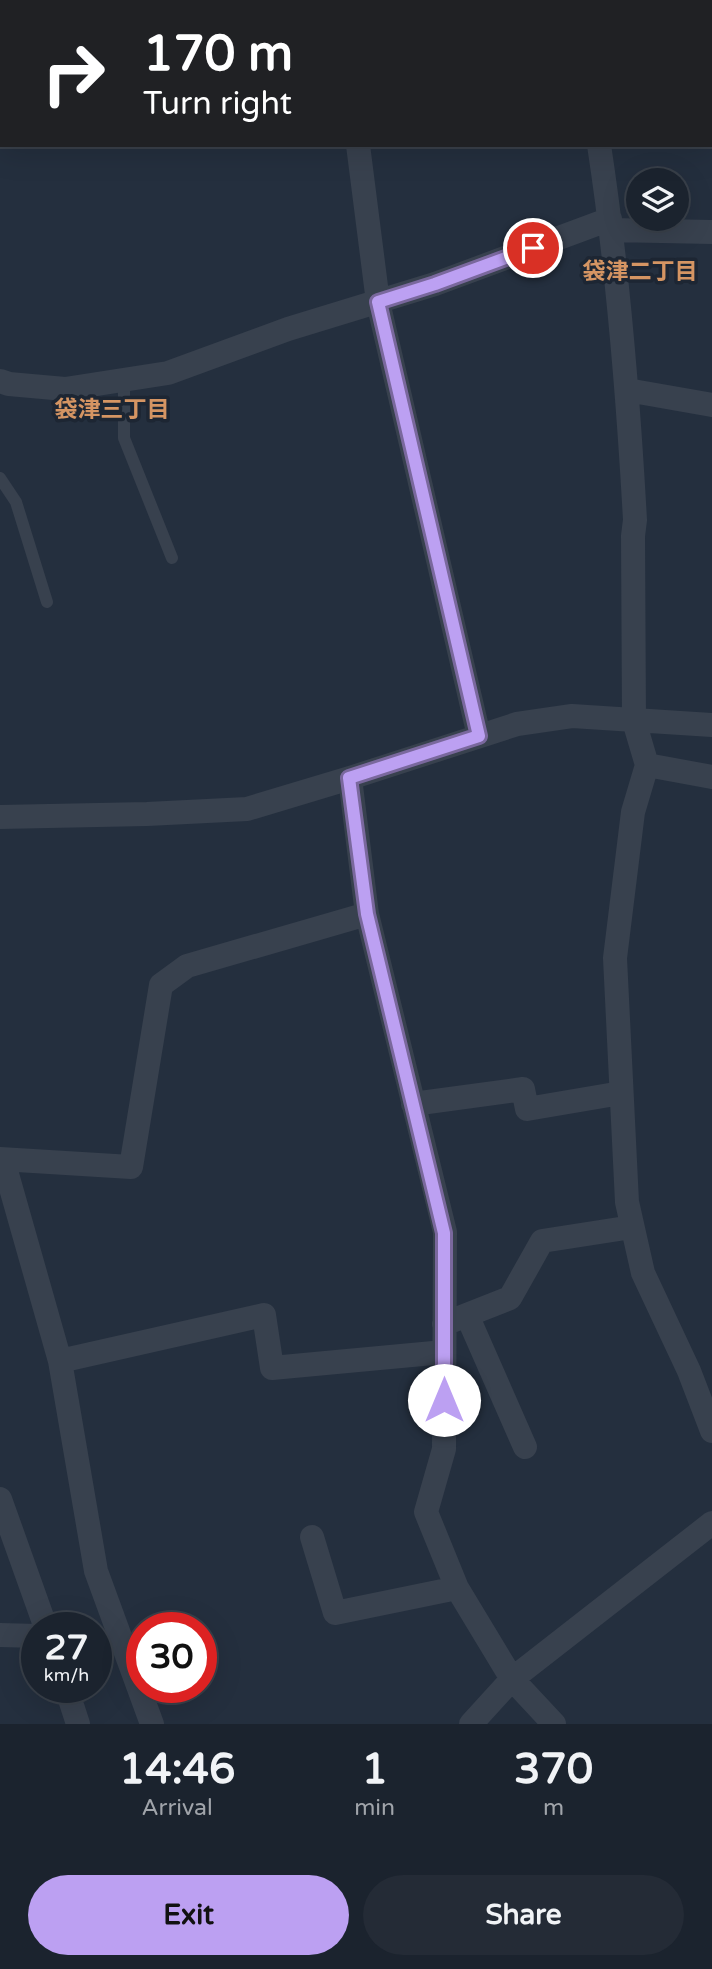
<!DOCTYPE html>
<html lang="en">
<head>
<meta charset="utf-8">
<style>
	:root { --surface:#1b232e; --page:#242b36; --text:#f1f3f6; --muted:#a0a4aa; --line:#39404a; --accent:#bca0f2 }
	body { margin:0; font-family:"Varela Round","Noto Sans JP",sans-serif; background:var(--page); color:var(--text); height:100vh; display:flex; flex-direction:column; font-size:26px; white-space:nowrap }
	* { box-sizing:border-box; margin:0 }
	p { font-size:23px; color:var(--muted) }
	.icon { flex:none; width:38px; height:38px; fill:none; stroke:currentColor; stroke-width:2; stroke-linecap:round; stroke-linejoin:round }
	.map { position:relative; height:1724px; overflow:hidden }
	.side { display:flex; flex-direction:column; background:var(--surface); flex:1 }
	.side>* { flex:none }
	.top-card { position:absolute; left:0px; top:0px; width:712px; height:147px; box-shadow:0 7px 28px #0002,0 0 0 2px var(--line); background:#202124; color:#fff; overflow:hidden }
	.controls { position:absolute; left:626px; top:168px; display:grid; gap:14px }
	.controls a { display:grid; place-items:center; width:63px; height:63px; border-radius:50%; background:var(--surface); box-shadow:0 7px 28px #0002,0 0 0 2px var(--line); font-size:35px }
	.speed { position:absolute; left:21px; top:1612px; display:flex; gap:14px; font-size:35px; font-weight:700; text-align:center }
	.speed>* { display:grid; place-content:center; width:91px; height:91px; border-radius:50%; background:var(--surface); box-shadow:0 7px 28px #0002,0 0 0 2px var(--line); line-height:1 }
	.speed small { font-size:18px; font-weight:400 }
	.speed .limit { border:10px solid #d22; background:#fff; color:#111 }
	.pin { position:absolute; display:grid; place-items:center; width:60px; height:60px; color:#fff; margin:-30px; border:4px solid #fff; border-radius:50%; box-shadow:0 2px 7px #0007 }
	.me { position:absolute; width:77px; margin:-38px; rotate:0deg; stroke-linejoin:round; filter:drop-shadow(0 0 5px #0008) }
	.turn { display:flex; align-items:center; gap:24px; height:147px; padding:0 28px; font-size:32px }
	.turn .icon { width:91px; height:91px; stroke-width:2.5 }
	.turn b { display:block; font-size:49px; line-height:60px }
	.eta { display:flex; justify-content:space-evenly; align-items:center; height:119px; text-align:center }
	.eta b { font-size:42px; font-weight:800; line-height:49px }
	.cta { display:flex; gap:14px; margin-top:auto; padding:14px 28px }
	.cta a { flex:1; height:80px; border-radius:42px; background:var(--accent); color:#111; font-size:28px; font-weight:800; line-height:80px; text-align:center }
	.cta a+a { background:var(--page); color:var(--text) }
	.map>svg:first-child { display:block }
	.lines { fill:none; stroke-linecap:round; stroke-linejoin:round }
	.service { stroke:#38414e; stroke-width:12 }
	.minor { stroke:#38414e; stroke-width:24 }
	.route-casing { stroke:#7a689d; stroke-width:18 }
	.route { stroke:#bca0f2; stroke-width:12 }
	.labels { text-anchor:middle; dominant-baseline:central; stroke-width:7; stroke-linejoin:round; paint-order:stroke }
	.neighbourhood-label { font-size:23px; font-weight:bold; fill:#d59563; stroke:#1d2633 }
</style>
</head>
<body>
<div class="map">
<svg width="712" height="1724" viewBox="0 0 712 1724">
	<rect width="100%" height="100%" fill="#242f3e"/>
	<g class="lines">
		<path class="service" d="M710,5H712
			M124,380V438L172,558
			M0,478L16,502L47,602"/>
		<path class="minor" d="M340,0V2
			M542,0L543,2
			M23,2L25,0
			M181,2L186,0
			M0,26L2,24
			M358,145L378,302L479,736
			M599,145C618,269 628,394 635,520L633,536L634,721L647,765L633,812L615,958L627,1202L643,1273L689,1371L712,1431
			M611,230L712,232
			M0,381L9,384L65,389L168,373L288,329L435,284L610,219
			M627,390L712,405
			M647,765L712,777
			M350,778L367,914L445,1232L444,1449L426,1512L457,1588L512,1679L554,1724
			M0,817L147,814L247,809L350,778L517,724L572,716L712,725
			M413,1104L523,1089L527,1109L621,1093
			M0,1159L131,1167L161,985L187,966L367,914
			M3,1160L60,1361L96,1571L152,1724
			M467,1315L525,1447
			M444,1324L510,1298L542,1241L632,1227
			M60,1361L264,1315L272,1368L444,1352
			M0,1499L46,1628
			M312,1537L335,1613L457,1588
			M0,1635L37,1636
			M66,1687L78,1724
			M471,1724L512,1679L712,1523"/>
	</g>
	<g class="lines">
		<defs>
			<path id="route" d="M444,1400V1233L367,914L349,778L479,736L378,302L435,284L533,248"/>
		</defs>
		<use href="#route" class="route-casing"/>
		<use href="#route" class="route"/>
	</g>
	<g class="labels">
		<g class="neighbourhood-label">
			<text x="640" y="272">袋津二丁目</text>
			<text x="112" y="410">袋津三丁目</text>
		</g>
	</g>
</svg>
<div class="controls">
<a><svg class="icon" aria-label="layers" viewBox="0 0 24 24"><path d="M12 4l9 5-9 5-9-5zM3 14l9 5 9-5"/></svg></a>
</div>
<div class="speed"><div>27<small>km/h</small></div><div class="limit">30</div></div>
<div class="pin" style="left:533px;top:248px;background:#d93025"><svg class="icon" aria-label="arrive" viewBox="0 0 24 24"><path d="M6 21V4h12l-3 4 3 4H6"/></svg></div>
<svg class="me" style="left:444px;top:1400px" viewBox="-20 -20 40 40"><circle r="19" fill="#fff"/><path d="M0-13L10 11 0 6-10 11z" fill="#bca0f2"/></svg>
<div class="top-card">
<div class="turn"><svg class="icon" aria-label="right" viewBox="0 0 24 24"><path d="M7 20v-9h11M14 6l5 5-5 5"/></svg><div><b>170 m</b>Turn right</div></div>
</div>
</div>
<section class="side">
<div class="eta">
<div><b>14:46</b><p>Arrival</p></div>
<div><b>1</b><p>min</p></div>
<div><b>370</b><p>m</p></div>
</div>
<div class="cta"><a>Exit</a><a>Share</a></div>
</section>
</body>
</html>
